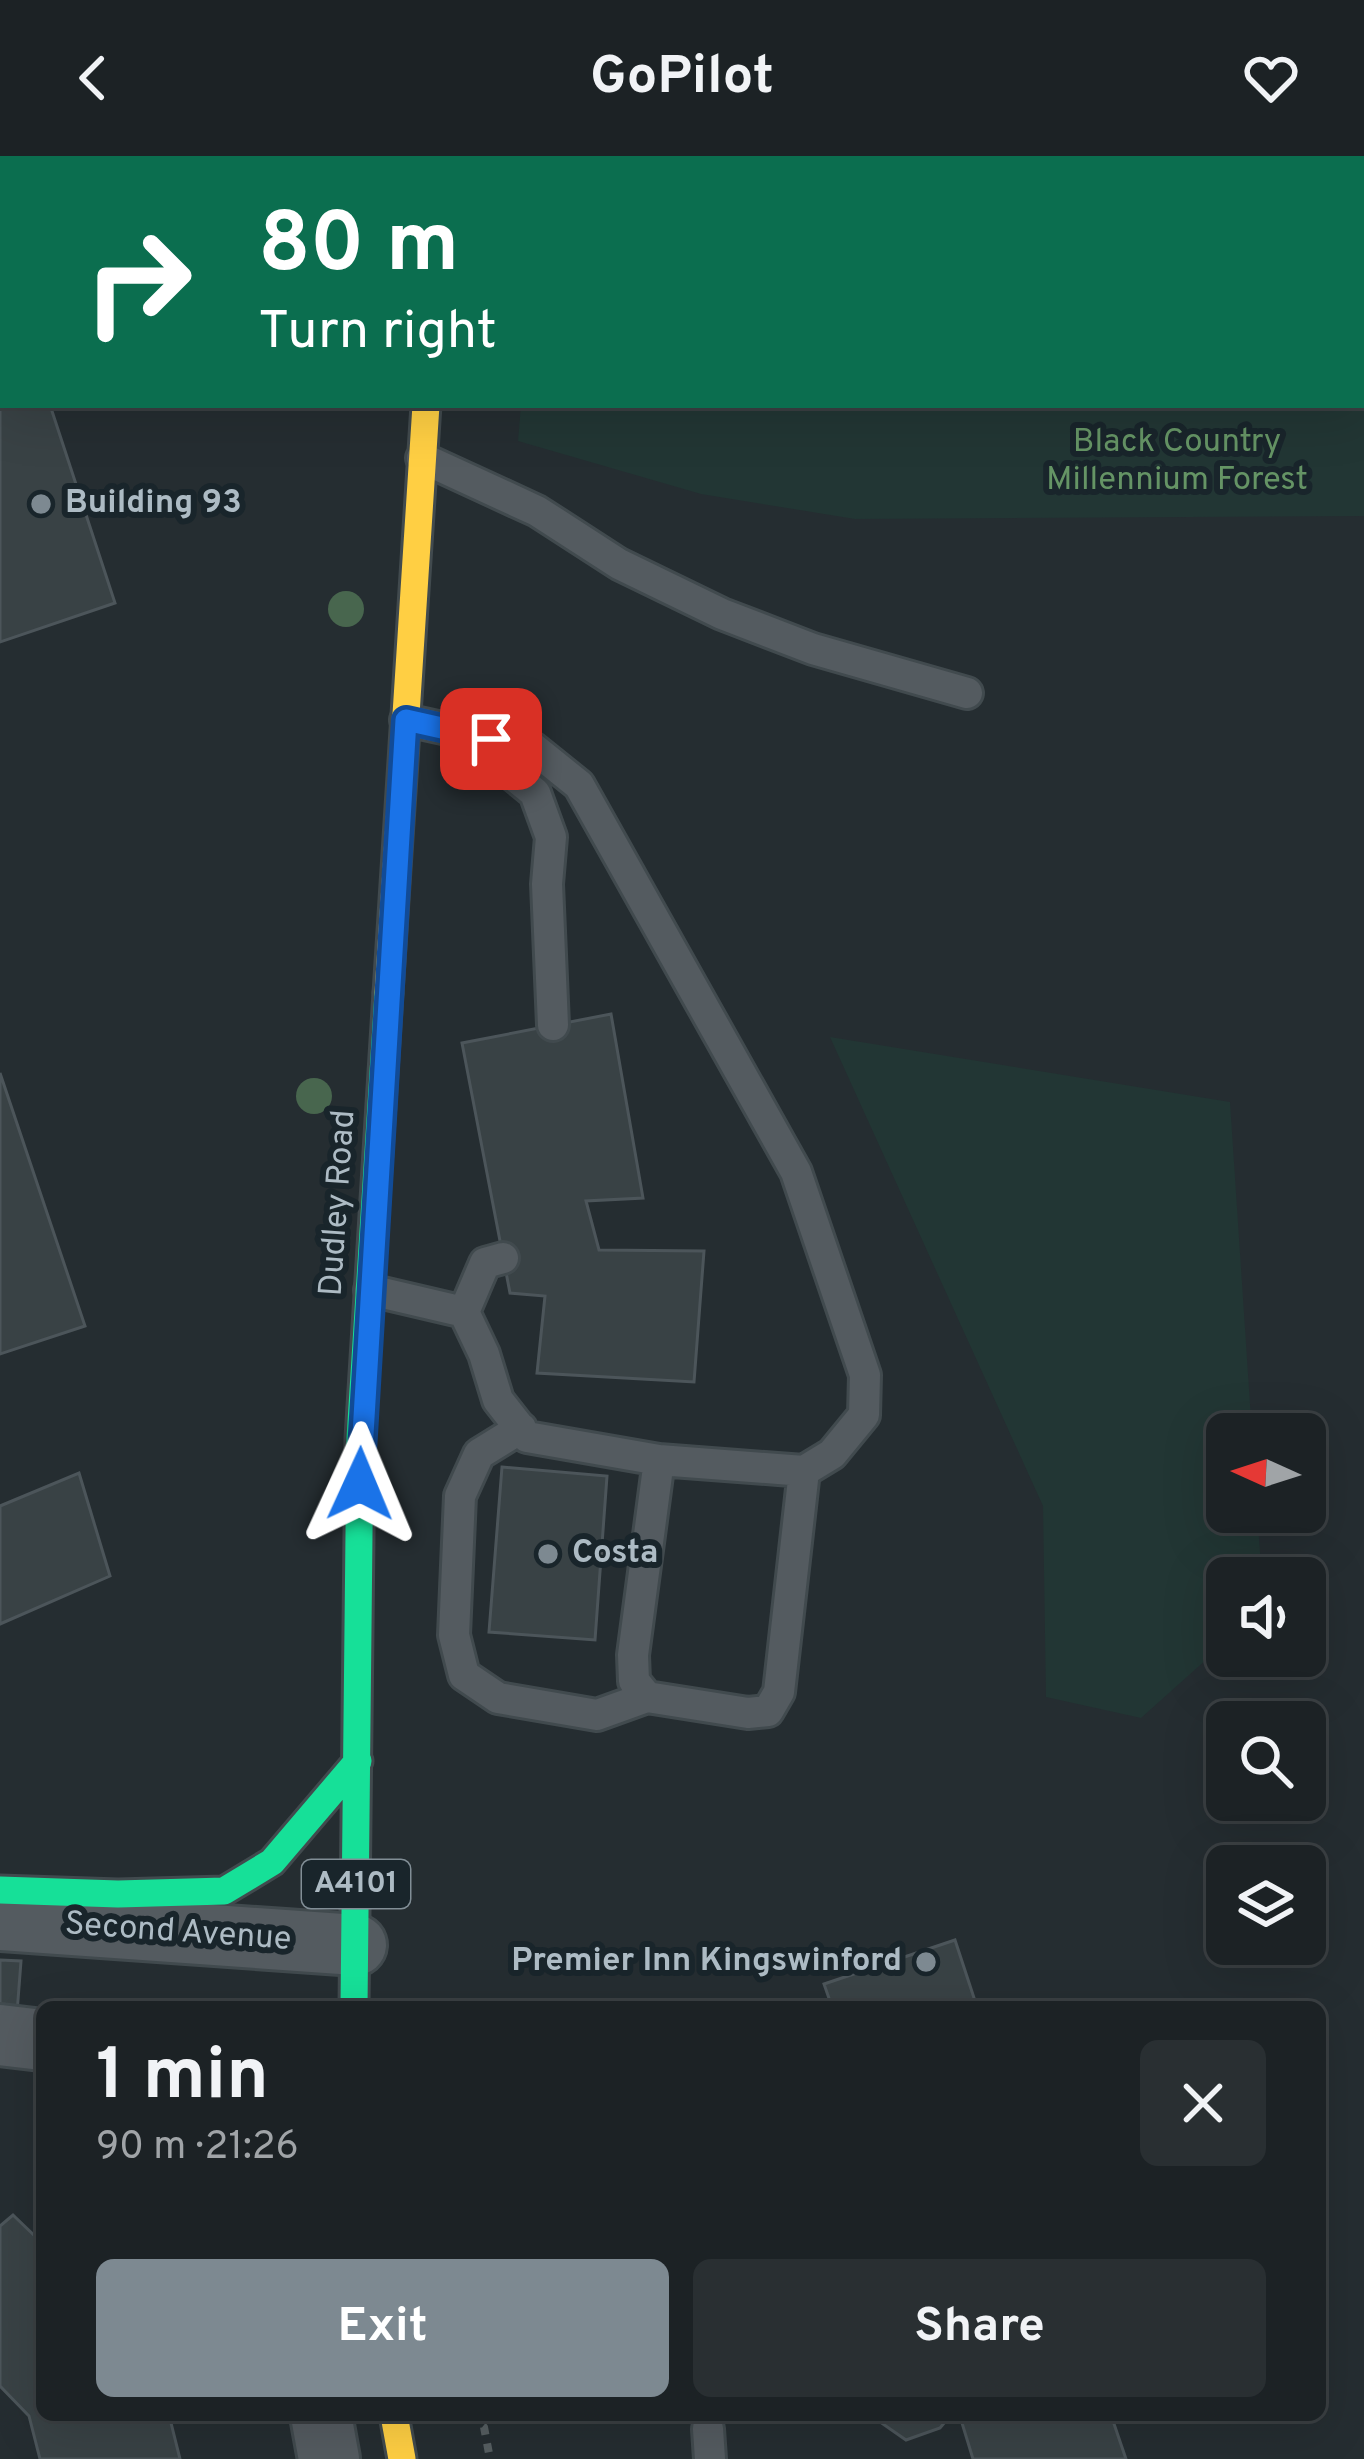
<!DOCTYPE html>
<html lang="en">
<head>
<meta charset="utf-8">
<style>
	:root { --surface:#1c2225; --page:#292f32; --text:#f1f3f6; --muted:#a0a4a7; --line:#3a3f42; --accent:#7d8991 }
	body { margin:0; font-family:Overpass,sans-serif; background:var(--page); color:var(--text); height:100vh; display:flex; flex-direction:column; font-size:45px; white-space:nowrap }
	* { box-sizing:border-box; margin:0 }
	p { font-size:39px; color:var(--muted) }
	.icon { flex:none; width:66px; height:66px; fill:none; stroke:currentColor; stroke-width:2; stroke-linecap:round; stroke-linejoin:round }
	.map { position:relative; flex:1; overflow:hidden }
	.panel { position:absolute; left:36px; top:1845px; width:1290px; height:420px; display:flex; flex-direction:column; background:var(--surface); border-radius:18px; box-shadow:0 12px 48px #0002,0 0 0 3px var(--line) }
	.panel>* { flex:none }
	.top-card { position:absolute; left:0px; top:0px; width:1365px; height:252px; box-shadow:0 12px 48px #0002,0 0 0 3px var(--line); background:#0b6e4f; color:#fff; overflow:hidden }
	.needle { width:78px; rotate:273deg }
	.fabs { position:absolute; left:1206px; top:1257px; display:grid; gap:24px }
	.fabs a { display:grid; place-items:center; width:120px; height:120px; border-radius:18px; background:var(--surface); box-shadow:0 12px 48px #0002,0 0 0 3px var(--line); font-size:60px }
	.pin { position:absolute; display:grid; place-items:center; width:102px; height:102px; color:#fff; margin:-51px; border-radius:24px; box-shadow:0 6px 18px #0006 }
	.me { position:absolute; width:132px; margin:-66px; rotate:1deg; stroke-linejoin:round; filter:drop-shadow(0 0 9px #0008) }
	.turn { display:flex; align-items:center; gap:42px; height:252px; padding:0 60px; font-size:54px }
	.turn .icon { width:156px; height:156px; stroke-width:2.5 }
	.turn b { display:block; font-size:84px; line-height:102px }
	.round { display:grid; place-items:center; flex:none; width:126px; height:126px; border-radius:18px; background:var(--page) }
	.overview { display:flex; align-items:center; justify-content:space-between; height:204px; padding:0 60px }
	h1 { font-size:72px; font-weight:700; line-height:90px }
	.primary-button { display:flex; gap:24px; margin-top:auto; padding:24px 60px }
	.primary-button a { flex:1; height:138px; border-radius:18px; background:var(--accent); color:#fff; font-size:48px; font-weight:700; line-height:138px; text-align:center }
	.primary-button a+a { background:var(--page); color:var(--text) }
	header { display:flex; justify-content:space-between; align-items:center; height:156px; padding:0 60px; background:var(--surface); font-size:54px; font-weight:700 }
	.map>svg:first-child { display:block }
	.green { fill:#223634 }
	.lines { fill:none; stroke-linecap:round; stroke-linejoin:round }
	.stream { stroke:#162833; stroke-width:18 }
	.building { fill:#394245; stroke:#4c555a; stroke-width:3 }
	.lane-casing { stroke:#414a4e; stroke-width:36 }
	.street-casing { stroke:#414a4e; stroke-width:66 }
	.fast-casing { stroke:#414a4e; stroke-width:33 }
	.slow-casing { stroke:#414a4e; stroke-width:33 }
	.path { stroke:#565e61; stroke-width:8; stroke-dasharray:9 9; stroke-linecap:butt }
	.lane { stroke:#545b60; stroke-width:30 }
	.street { stroke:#545b60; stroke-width:60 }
	.fast { stroke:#16e098; stroke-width:27 }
	.slow { stroke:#ffcf43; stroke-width:27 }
	.tree { fill:#48664e }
	.route-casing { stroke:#114b97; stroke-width:30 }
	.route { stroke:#1a73e8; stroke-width:21 }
	.poi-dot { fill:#7d8991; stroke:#19252b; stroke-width:4.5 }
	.labels { text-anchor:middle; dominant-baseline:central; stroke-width:12; stroke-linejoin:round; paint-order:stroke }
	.shield { fill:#19252b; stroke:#818e96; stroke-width:3 }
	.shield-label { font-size:30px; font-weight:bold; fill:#adbbc4 }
	.park-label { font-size:33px; fill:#659465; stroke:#19252b }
	.poi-label { font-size:33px; font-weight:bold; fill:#adbbc4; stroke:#19252b; text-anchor:start }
	.street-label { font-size:33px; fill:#adbbc4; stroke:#19252b }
</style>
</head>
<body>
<header><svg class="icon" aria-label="back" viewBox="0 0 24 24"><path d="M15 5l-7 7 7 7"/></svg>GoPilot<svg class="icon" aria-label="heart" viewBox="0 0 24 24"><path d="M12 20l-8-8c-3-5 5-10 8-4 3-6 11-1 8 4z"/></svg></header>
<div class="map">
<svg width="1364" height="2303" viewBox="0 0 1364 2303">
	<rect width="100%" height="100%" fill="#252d31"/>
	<path class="green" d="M889,0H1364V360L855,363L701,338L518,285L521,249H1362V3H871Z
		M830,881L1230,946L1252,1278H1227V1356H1257L1262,1422H1227V1485L1141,1562L1046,1541L1043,1350Z"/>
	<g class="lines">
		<path class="stream" d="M1362,180H1364"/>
	</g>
	<path class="building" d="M0,100L3,249H50L115,447L0,486Z
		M611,858L643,1042L586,1045L599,1094L704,1095L694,1226L537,1217L545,1140L510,1137L462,887Z
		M0,917L85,1170L0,1198Z
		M502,1311L607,1320L595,1484L489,1476Z
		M79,1317L110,1420L0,1468V1350Z
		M955,1784L977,1851H832L824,1828Z
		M0,1804L21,1805L17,1857L0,1856Z
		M13,2059L42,2087V2259H169L180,2303H40L29,2260L0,2230V2070Z
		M879,2259H951L940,2272L906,2284L880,2266Z
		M985,2259H1111L1126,2303H973L962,2267Z"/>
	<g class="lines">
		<defs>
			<path id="lane" d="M422,302L537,355L619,408L722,458L813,493L967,537
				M406,564L533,592L579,629L796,1016L865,1219L864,1259L832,1298L804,1315L779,1536L768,1555L748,1557L647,1541L634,1525L633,1499L659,1304
				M491,583V601L535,637L551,681L547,728L553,869
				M370,1134L464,1156L484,1198L498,1244L527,1281L659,1304L804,1315
				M464,1156L485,1107L503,1102
				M521,1272L479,1298L460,1340L454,1479L464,1519L498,1542L597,1559L647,1541
				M708,2273L710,2303"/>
			<path id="street" d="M0,1764L356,1789
				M0,1879L42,1884
				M321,2259L329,2303"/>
			<path id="fast" d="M0,1734L118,1738L224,1735L272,1706L358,1605
				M354,1851L360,1282L388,837"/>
			<path id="slow" d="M440,0V3
				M388,837L426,249
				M394,2259L402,2303"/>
		</defs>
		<use href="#lane" class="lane-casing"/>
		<use href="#street" class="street-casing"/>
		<use href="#fast" class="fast-casing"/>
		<use href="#slow" class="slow-casing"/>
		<path class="path" d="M1362,117H1364
			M469,2259L484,2271L490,2303"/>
		<use href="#lane" class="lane"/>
		<use href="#street" class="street"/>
		<use href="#fast" class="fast"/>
		<use href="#slow" class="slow"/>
	</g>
	<g class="tree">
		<circle cx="346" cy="453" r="18"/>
		<circle cx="314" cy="940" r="18"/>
	</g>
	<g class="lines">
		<defs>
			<path id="route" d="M360,1328L406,564L491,583"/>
		</defs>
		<use href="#route" class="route-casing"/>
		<use href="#route" class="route"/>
	</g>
	<g class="poi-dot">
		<circle cx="41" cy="348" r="12"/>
		<circle cx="548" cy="1398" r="12"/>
		<circle cx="926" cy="1806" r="12"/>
	</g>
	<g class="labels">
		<rect class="shield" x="302" y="1704" width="108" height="48" rx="9"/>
		<g class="shield-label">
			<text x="356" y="1728">A4101</text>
		</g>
		<g class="park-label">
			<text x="1177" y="287">Black Country<tspan x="1177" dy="38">Millennium Forest</tspan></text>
		</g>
		<g class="poi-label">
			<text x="65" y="348">Building 93</text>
			<text x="572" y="1398">Costa</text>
			<text x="902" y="1806" text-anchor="end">Premier Inn Kingswinford</text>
		</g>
		<g class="street-label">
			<text transform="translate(339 1047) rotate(-86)">Dudley Road</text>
			<text transform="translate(178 1777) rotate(4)">Second Avenue</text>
		</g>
	</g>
</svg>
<div class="fabs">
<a><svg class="needle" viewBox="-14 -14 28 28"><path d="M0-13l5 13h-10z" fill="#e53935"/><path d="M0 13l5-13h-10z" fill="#a0a4a7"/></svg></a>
<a><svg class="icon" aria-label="sound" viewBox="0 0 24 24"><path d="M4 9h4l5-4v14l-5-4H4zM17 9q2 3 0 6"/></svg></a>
<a><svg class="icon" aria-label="search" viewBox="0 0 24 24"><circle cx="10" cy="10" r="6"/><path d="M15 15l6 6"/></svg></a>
<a><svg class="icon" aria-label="layers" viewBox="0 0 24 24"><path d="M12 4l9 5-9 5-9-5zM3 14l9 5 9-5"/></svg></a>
</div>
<div class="pin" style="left:491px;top:583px;background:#d93025"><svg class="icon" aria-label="arrive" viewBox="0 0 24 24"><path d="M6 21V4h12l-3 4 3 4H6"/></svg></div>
<svg class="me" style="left:360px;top:1328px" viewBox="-20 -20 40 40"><path d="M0-17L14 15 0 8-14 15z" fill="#1a73e8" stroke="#fff" stroke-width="4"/></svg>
<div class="top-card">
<div class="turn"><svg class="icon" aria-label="right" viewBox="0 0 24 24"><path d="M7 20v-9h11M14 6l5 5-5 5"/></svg><div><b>80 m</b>Turn right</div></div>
</div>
<section class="panel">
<div class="overview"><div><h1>1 min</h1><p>90 m · 21:26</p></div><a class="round"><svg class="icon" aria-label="close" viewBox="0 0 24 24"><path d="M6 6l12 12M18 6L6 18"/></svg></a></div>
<div class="primary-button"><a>Exit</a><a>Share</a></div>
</section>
</div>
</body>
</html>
